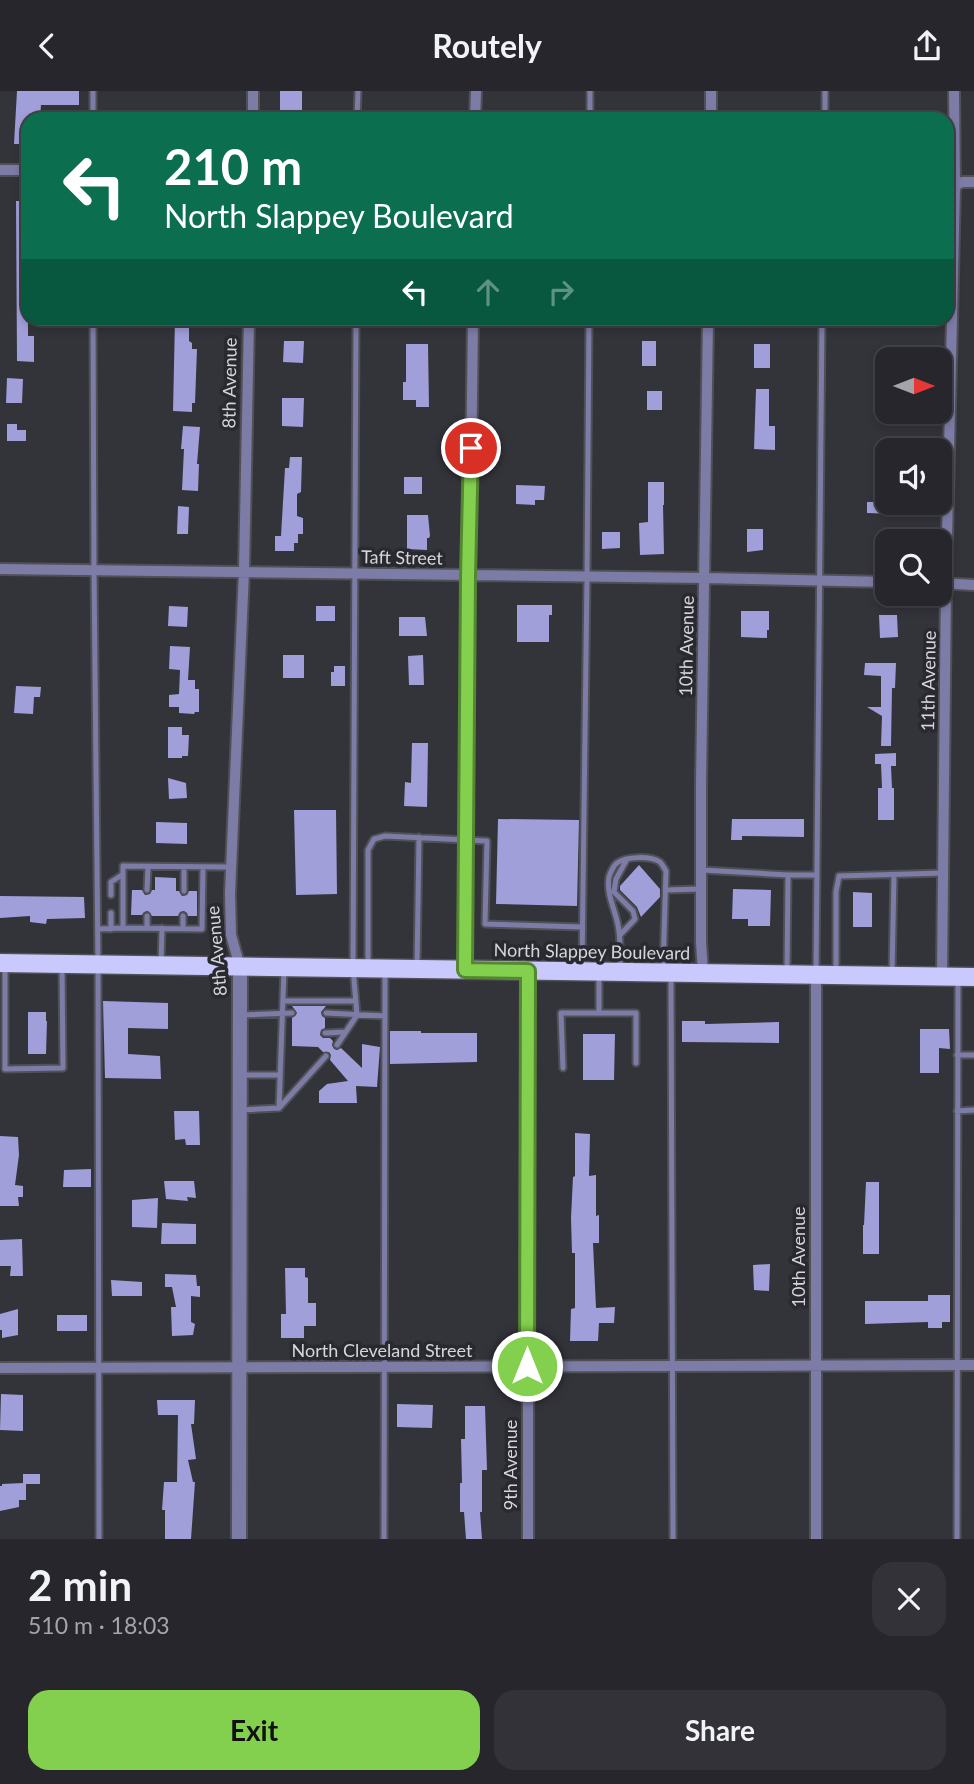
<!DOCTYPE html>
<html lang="en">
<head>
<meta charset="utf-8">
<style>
	:root { --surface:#26262c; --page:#323238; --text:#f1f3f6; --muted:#a4a5a9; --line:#424348; --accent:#83d04e }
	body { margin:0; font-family:Lato,sans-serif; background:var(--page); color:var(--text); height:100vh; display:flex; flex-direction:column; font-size:26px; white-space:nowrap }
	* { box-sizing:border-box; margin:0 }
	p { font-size:23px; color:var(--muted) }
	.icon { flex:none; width:38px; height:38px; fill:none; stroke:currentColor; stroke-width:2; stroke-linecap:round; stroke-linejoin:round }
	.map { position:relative; height:1448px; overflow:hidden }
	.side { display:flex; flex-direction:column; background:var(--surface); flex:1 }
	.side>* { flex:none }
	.hud { position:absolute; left:21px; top:21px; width:933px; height:214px; border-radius:21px; box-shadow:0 4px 10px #0003,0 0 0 2px var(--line); background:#0b6e4f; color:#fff; overflow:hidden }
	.needle { width:46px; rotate:90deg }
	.fabs { position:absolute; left:875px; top:256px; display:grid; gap:14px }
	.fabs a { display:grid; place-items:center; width:77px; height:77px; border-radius:14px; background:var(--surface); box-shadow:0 4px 10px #0003,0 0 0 2px var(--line); font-size:35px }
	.pin { position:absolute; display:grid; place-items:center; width:60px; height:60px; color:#fff; margin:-30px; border:4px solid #fff; border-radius:50%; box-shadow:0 2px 7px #0007 }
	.me { position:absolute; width:77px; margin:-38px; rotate:0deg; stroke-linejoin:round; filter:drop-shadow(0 0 5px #0008) }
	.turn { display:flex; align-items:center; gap:24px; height:147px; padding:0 28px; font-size:32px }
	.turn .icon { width:91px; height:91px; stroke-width:2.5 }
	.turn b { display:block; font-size:49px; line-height:60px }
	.lanes { display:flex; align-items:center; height:66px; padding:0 28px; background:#0003; justify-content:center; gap:35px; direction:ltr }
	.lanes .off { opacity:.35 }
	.round { display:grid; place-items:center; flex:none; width:74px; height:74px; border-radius:21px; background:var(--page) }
	.summary { display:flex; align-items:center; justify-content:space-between; height:119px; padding:0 28px }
	h1 { font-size:42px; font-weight:700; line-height:52px }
	.primary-button { display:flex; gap:14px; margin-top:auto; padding:14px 28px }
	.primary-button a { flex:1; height:80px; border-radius:21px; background:var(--accent); color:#111; font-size:28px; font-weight:700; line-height:80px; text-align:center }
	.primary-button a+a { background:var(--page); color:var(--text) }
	header { display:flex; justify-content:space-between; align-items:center; height:91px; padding:0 28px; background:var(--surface); font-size:32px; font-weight:700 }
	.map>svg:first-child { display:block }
	.building { fill:#a09fd9 }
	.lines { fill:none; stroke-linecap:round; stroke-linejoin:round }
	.service-casing { stroke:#505057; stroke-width:9 }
	.minor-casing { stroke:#505057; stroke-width:14 }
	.tertiary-casing { stroke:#505057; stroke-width:18 }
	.primary-casing { stroke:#505057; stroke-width:21 }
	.service { stroke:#7c7ca7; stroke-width:5 }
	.minor { stroke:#7c7ca7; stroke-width:10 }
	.tertiary { stroke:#7c7ca7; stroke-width:14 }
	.primary { stroke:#c9c9fe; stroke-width:18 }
	.route-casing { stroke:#558733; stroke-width:18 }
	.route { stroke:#83d04e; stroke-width:12 }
	.labels { text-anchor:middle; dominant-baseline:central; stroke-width:7; stroke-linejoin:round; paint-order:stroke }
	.street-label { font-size:18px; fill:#d6d6da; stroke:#292930 }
</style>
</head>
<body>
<header><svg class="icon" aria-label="back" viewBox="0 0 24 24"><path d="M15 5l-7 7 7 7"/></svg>Routely<svg class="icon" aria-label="share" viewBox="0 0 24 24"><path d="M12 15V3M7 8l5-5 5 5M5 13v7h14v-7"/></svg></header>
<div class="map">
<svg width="974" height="1448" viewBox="0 0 974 1448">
	<rect width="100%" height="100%" fill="#33333a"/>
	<path class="building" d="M17,0H79V14H41L40,28H28V53H14Z
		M280,0H302V28H280Z
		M16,110H28V245H34V271L17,270Z
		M175,228H189V250L192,252V258H197L195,312H192V321L173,320Z
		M284,250H304L303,272L283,271Z
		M642,250H656V275H642Z
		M406,253H428L429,316H416V309H403V291H406Z
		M754,253H770V277H754Z
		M7,287L23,288L22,312H6Z
		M756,298H769V335H775V359L754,358Z
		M647,300H662V319H647Z
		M282,307H304L303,336L282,335Z
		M7,333H17V339H26V350H7Z
		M183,335L200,336L197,373H199L198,400L182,399L184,358H181Z
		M290,366H302L301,401L297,403V425L303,427V443H298V452H294V460H275V445H281L285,377H289Z
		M404,386H422V403H404Z
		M648,391H664V414H663L664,463L640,464L639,432L648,431Z
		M516,394L545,395L544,409H535V414L516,413Z
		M867,411H894V423L867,422Z
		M178,415L189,416L188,443H177Z
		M407,424H428L430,445L429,447H427V459L407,458Z
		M747,438H763V459L747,461Z
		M602,441H620V457L602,458Z
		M517,514H552V524H549V551H517Z
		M169,515L188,516L187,536L168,535Z
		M316,515H335V530H316Z
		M741,520H769V539H767V547L741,546Z
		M879,524H897L898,546L880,547Z
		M399,526H425L427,545H399Z
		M170,555L190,556L188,589H195V598H199V621H195L194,623L179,622V616H169V604L179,603L180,579L169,578Z
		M283,564H304V587H283Z
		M423,564L424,594H409L408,565Z
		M865,572H896L895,597H892L891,655H881L882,625L867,616H881V585L864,584Z
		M334,575H345V595H331V581H334Z
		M16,595L41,596L40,606H34L33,623L14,622Z
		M168,636H182V644H189L188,665H182V667H168Z
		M412,652H428L427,716L404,715L405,691L411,692Z
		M896,662V675H891L892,697H894V729H878V697H882L881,673H875V663Z
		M168,687L186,692L187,707L169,708Z
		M294,719H336L337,803L296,804Z
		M498,728L579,729L577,815L496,813Z
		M732,728H804V746L742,745V749H731Z
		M156,731L187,732V753L156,752Z
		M639,774L660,798V806L641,826L637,816L620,799V795Z
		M155,786L176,787V800H179L182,805L187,804L189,800H197V825H188L187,822L184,820L180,821L178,825H152L148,820L144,821L142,824H131L132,799H142L145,804L150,803L152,799H155Z
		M733,798L771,799L770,835H748V828H732Z
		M853,801L872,802V836H853Z
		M0,805L84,806L85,827L47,828L46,833L30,831V825L0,827Z
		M103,910L168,912V938L128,937V963L160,965L161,988L105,987Z
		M292,915H326L321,921L322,925L325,927V937L321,939L320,944L323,947H330L333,950L332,954L334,958L337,959L341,957L362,977V953L380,956L377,996L356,995L357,1012H319V1000L327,993L348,990L330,969L331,964L329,961H323L318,956L292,955V927L297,922Z
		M28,921H46V930H47L46,963H28Z
		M682,930H705V933L779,931V952L682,951Z
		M920,938H949L950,958L939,957V982H920Z
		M390,940H421V942H477V971L390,973Z
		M583,943H615L614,989H583Z
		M174,1020H199L200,1054H186L185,1048L175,1049Z
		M575,1042L590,1043L589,1085L596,1084V1125L599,1124V1152H593L596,1217L615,1216L614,1232H599L598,1250H570L571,1218L575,1217V1162H572L571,1127L573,1086L575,1085Z
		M0,1045L18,1046L19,1064L15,1094L23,1095V1106H18L19,1115H0Z
		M91,1078V1096H63L64,1079Z
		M164,1090H194L196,1107L187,1106L188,1110L166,1108Z
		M866,1091H879V1163H863V1134H864Z
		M158,1107L157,1137L132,1136V1109Z
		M162,1132L196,1133V1153H161Z
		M22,1148L23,1185H10L11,1175H0V1149Z
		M770,1173L769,1200L754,1199L753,1174Z
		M285,1177H305V1186L308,1187V1212H316V1235H304V1247H281V1223H286Z
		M165,1183L196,1184L197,1195H200V1206L191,1205V1231L195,1233L193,1244L172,1245L171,1216H176L172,1196H165Z
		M111,1189L142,1191V1205H112Z
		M928,1204H950V1231H942V1237H928V1231L865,1233V1210H928Z
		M18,1218V1244L2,1247V1239H0V1223Z
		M57,1224H87V1240H57Z
		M1,1303L23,1304V1340L0,1339Z
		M157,1309H195L194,1333H191L196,1368L188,1369L193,1391H195L191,1448H165V1419H162L164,1391H177L178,1324H158Z
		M397,1313L433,1314L432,1337L397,1336Z
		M465,1315H485L487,1379H482V1421H480L482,1448H466L464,1421H460V1392H462L461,1348H465Z
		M23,1383H40V1393H26V1409H19V1416L0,1420V1395H2V1393L23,1392Z"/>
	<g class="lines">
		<defs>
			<path id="service" d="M93,28V0
				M357,28L358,0
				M590,28V0
				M825,28V0
				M93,228L94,479L98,874L99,1448
				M203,776L202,838L123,837V775L231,776
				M702,779L788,784L787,880
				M788,784H817
				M147,799L148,776
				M666,799L701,798
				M184,800V776
				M111,804V791L122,784
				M147,825V837
				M183,837V825
				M98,838L123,837
				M111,838V822
				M620,844L635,828L633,820L614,801L616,788L627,768
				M161,873L162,837
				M368,873V759L374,748L385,745L487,750L485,833L582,836
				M5,876V978L63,977L62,877
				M417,876L419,746
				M582,877L587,486L589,228
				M620,878C620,863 621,848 618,834C615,818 606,803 609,786C610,782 614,774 617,772C626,765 651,765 660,771C663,774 664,777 666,780L663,878
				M836,880V801L839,785L943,782
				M816,882L822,228
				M892,882L894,784
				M599,884V922H636V972
				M671,884L673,1448
				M283,910H356
				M326,922L385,925
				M240,924L292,922
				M325,942L345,941
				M337,954L357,924L353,877L356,228
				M957,964H974
				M563,977L561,922H599
				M241,984H280
				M279,1017L326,965
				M241,1019L279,1017L284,879
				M957,1020L974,1019
				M384,1448L385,881
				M957,1448L958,889"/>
			<path id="minor" d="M253,28V0
				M475,28L476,0
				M711,28V0
				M0,79H28
				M947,95H955L962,91H974
				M0,478L704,487L887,491
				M940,492L974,494
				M240,876L231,844L230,802L244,480L249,228
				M465,879L468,485L470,460L473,228
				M703,882L701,851V692L708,228
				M816,884V1448
				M942,885L946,492L955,95L954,0
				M0,1277L974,1274
				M528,1448V880"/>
			<path id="tertiary" d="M239,1448L240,876"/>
			<path id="primary" d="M0,872L974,886"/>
		</defs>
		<use href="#service" class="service-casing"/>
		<use href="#minor" class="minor-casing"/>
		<use href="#tertiary" class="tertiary-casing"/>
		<use href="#primary" class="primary-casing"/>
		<use href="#service" class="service"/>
		<use href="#minor" class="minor"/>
		<use href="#tertiary" class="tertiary"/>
		<use href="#primary" class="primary"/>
	</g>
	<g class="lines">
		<defs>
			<path id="route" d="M471,357L468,485L465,879L528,880L527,1275"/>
		</defs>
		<use href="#route" class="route-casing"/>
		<use href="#route" class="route"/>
	</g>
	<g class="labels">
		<g class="street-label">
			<text transform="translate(229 292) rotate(-89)">8th Avenue</text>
			<text transform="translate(402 466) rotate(1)">Taft Street</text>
			<text transform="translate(686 555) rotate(-89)">10th Avenue</text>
			<text transform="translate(928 590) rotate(-89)">11th Avenue</text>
			<text transform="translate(216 860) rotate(-95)">8th Avenue</text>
			<text transform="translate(592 860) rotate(1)">North Slappey Boulevard</text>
			<text transform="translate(798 1166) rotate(-90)">10th Avenue</text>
			<text x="382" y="1259">North Cleveland Street</text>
			<text transform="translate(510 1374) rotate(-90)">9th Avenue</text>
		</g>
	</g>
</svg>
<div class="fabs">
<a><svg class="needle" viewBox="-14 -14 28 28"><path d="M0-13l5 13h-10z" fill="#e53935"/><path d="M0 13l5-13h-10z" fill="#a4a5a9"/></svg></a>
<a><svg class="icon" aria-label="sound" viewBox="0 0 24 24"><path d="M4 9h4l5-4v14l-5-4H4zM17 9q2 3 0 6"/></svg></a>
<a><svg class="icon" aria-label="search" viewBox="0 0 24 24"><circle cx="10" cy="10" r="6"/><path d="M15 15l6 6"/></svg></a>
</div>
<div class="pin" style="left:471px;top:357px;background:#d93025"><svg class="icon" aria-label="arrive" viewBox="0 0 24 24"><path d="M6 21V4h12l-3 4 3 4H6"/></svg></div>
<svg class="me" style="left:527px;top:1275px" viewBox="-20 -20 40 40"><circle r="17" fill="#83d04e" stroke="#fff" stroke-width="3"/><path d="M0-11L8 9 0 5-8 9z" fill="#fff"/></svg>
<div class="hud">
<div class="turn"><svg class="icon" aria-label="left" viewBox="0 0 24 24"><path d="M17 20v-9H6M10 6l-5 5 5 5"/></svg><div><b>210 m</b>North Slappey Boulevard</div></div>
<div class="lanes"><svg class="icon" aria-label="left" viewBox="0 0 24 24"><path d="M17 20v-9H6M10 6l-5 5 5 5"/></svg><svg class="icon off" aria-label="ahead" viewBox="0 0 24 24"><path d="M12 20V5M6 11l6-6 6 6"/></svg><svg class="icon off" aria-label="right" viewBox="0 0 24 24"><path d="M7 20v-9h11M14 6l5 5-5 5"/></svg></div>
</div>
</div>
<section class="side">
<div class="summary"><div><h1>2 min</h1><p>510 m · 18:03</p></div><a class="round"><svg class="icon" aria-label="close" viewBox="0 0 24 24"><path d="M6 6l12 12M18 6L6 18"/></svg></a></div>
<div class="primary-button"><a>Exit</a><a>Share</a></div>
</section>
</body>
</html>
